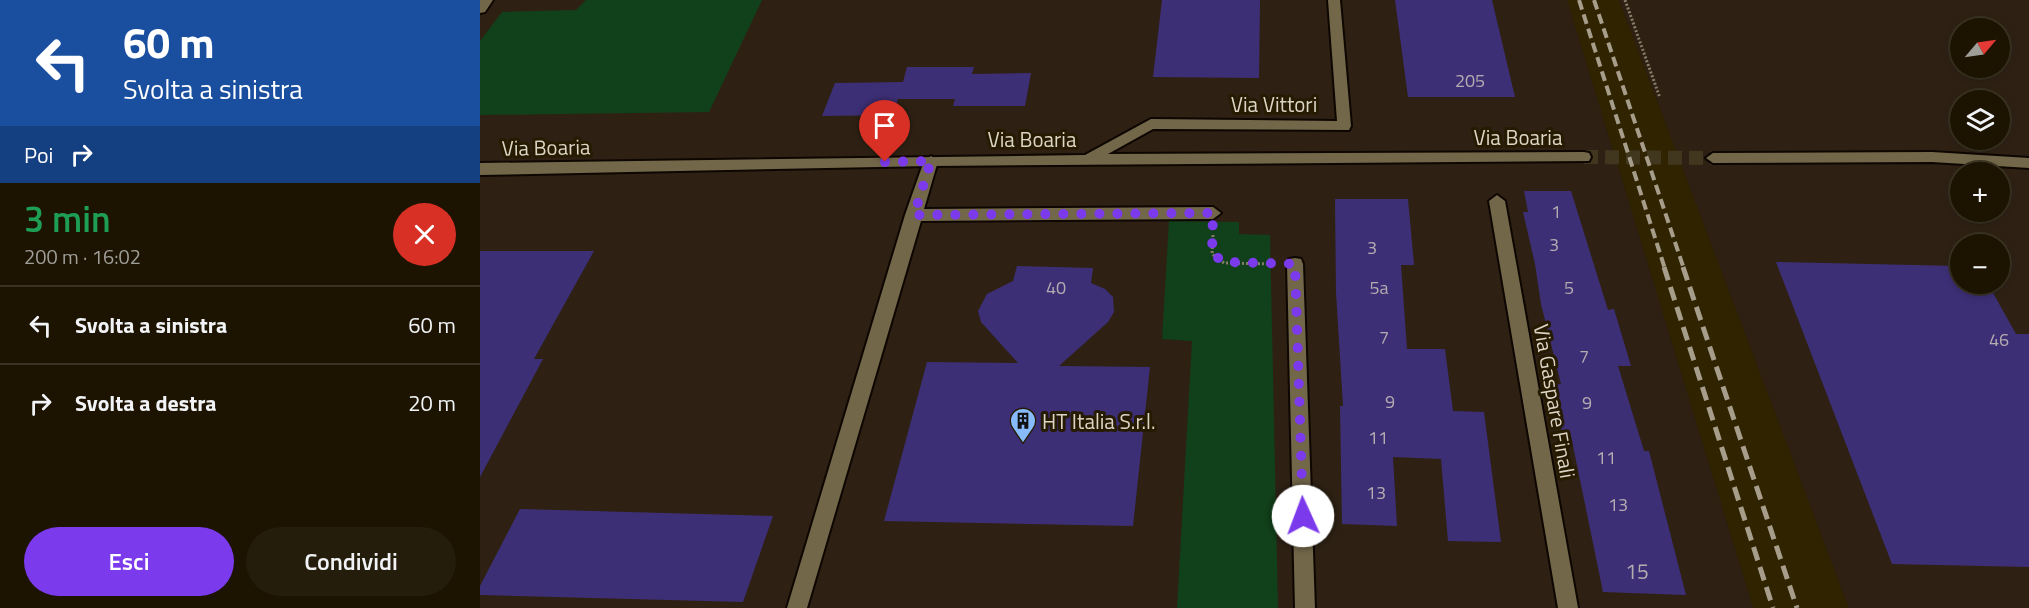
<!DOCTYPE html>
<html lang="it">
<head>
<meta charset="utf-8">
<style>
	:root { --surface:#1c1401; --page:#251d0b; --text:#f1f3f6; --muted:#a09e99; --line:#3a3323; --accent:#7c3aed }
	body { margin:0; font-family:"Titillium Web",sans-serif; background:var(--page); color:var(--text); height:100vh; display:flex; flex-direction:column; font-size:22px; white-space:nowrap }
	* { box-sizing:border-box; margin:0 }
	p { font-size:20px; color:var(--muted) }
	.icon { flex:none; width:33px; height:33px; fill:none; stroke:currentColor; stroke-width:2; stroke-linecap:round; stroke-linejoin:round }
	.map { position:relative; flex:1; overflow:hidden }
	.drawer { display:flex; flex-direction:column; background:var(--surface); width:480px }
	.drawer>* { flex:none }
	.guide { background:#1a4fa0; color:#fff; overflow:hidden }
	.needle { width:39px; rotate:61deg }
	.fabs { position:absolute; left:1470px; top:18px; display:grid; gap:12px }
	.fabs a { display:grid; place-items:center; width:60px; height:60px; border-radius:50%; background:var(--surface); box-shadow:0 3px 9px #0003,0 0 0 2px var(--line); font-size:30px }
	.pin { position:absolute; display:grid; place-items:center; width:51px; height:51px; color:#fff; margin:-62px -26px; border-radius:50% 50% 50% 0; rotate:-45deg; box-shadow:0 0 6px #0007 }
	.pin .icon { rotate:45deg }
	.me { position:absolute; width:66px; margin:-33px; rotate:358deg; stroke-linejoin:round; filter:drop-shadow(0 0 4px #0008) }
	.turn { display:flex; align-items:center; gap:21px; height:126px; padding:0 24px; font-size:27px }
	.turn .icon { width:78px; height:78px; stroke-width:2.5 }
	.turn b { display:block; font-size:42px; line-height:51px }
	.then { display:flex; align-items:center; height:57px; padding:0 24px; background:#0003; gap:12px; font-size:22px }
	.round { display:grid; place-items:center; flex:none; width:63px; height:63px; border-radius:32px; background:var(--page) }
	.head { display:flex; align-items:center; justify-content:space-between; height:102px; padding:0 24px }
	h1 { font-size:36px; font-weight:600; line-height:45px; color:#1e9e55 }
	.primary-button { display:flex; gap:12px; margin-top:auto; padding:12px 24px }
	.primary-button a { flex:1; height:69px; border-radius:36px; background:var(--accent); color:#fff; font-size:24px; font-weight:600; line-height:69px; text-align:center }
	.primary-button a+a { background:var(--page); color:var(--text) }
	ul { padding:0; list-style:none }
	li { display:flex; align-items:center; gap:18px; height:78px; padding:0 24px; border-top:2px solid var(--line) }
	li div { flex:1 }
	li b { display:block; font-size:22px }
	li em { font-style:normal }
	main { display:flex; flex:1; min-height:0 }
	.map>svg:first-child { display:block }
	.built { fill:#302300 }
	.industrial { fill:#2e2114; fill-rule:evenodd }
	.green { fill:#11411a }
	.building { fill:#3d2f75 }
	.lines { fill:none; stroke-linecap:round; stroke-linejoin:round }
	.minor-tunnel { stroke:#41371e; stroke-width:14; stroke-dasharray:14 7; stroke-linecap:butt }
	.service-casing { stroke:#0e0600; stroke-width:4 }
	.minor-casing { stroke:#0e0600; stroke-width:4 }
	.path { stroke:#857d68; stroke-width:3; stroke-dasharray:2 2; stroke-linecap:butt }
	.service { fill:#726749; fill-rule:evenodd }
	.minor { fill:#726749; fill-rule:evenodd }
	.rail-far1 { stroke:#a69e8b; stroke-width:4; stroke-dasharray:10 5; stroke-linecap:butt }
	.rail { stroke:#a69e8b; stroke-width:5; stroke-dasharray:14 7; stroke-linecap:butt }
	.route { stroke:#7c3aed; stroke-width:10; stroke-dasharray:0 18 }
	.labels { text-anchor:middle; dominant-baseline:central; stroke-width:6; stroke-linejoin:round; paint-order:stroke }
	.number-label { font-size:18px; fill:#b4acb1 }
	.street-label { font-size:21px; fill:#dcd5c5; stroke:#261b01 }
	.poi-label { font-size:21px; fill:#dcd5c5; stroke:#261b01; text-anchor:start }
	.near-number-label { font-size:21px; fill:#b4acb1 }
</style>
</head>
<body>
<main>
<section class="drawer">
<div class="guide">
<div class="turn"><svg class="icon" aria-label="left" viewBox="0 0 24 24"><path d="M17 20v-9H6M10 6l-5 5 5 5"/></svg><div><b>60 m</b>Svolta a sinistra</div></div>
<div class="then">Poi<svg class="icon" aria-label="right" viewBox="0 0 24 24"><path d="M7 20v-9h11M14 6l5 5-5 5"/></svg></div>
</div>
<div class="head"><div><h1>3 min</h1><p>200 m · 16:02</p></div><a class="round" style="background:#d93025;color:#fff"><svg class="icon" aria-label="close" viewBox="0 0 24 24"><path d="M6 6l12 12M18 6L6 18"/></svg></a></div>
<ul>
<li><svg class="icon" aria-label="left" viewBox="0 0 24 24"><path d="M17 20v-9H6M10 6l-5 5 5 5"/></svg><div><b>Svolta a sinistra</b></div><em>60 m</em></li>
<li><svg class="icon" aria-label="right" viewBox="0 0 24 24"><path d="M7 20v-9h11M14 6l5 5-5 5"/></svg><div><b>Svolta a destra</b></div><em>20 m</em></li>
</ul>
<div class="primary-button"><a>Esci</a><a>Condividi</a></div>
</section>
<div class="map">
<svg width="1549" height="608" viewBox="0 0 1549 608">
	<rect width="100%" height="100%" fill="#261b01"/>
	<path class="built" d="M1087,0H1139L1369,608H1273Z"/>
	<path class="industrial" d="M0,0H1087L1273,608H0Z
		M1139,0H1549V608H1369ZM1480,28H1520V68H1480ZM1480,100H1520V140H1480ZM1480,172H1520V212H1480ZM1480,244H1520V284H1480Z"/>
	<path class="green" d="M106,0H282L229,112L0,115V41L22,12L96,10Z
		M689,221L759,222V234L790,235L798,608H697L712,341L682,339Z"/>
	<path class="building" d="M682,0H780L779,78L673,77Z
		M915,0H1012L1035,97H928Z
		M427,67H494L492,74L551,73L545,106H473L475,99H418L413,115L342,116L355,83L423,82Z
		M1044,191H1091L1128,310L1134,309L1151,366H1138L1164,451H1169L1206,595L1123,592L1090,431H1082L1071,385L1081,384L1061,304L1055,264L1043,212H1048Z
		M855,199H928L934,265H921L927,349H965L973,411L1004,412L1021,542L968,541L961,459L913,457L917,526L862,524L860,406H863L856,292Z
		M0,251H114L54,359H63L0,477Z
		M1296,262L1480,266V284H1508L1536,334H1549V567L1412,564Z
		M537,266L613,268L611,283L625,289L633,297L634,312L628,322L579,366L670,367L653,526L404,521L447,362L538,363L501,322L498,311L507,294L533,281Z
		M40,509L293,516L263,602L0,595V586Z"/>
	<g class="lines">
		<path class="minor-tunnel" d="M1104,157L1233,158"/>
		<defs>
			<path id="service" d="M451,156L458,161L444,209L733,207L741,213L733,219L441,221L327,608H307L425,215L444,161Z"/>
			<path id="minor" d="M0,0H13L5,12L0,13Z
				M848,0H860L871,126L869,130L673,129L628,154L1104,152L1109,153L1111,157L1109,161L451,166L0,175V163L605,155L671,119L857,121Z
				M1452,152L1549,158V168L1452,162L1233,163L1226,158L1233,153Z
				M1017,195L1025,201L1098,608H1078L1009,201Z
				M815,258L821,259L823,264L835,608H815L807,264L809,259Z"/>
		</defs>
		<use href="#service" class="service-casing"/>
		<use href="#minor" class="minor-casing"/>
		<path class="path" d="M1145,0L1180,98
			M733,235L732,254L744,263L793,264"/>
		<use href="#service" class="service"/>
		<use href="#minor" class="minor"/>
		<path class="rail-far1" d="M1099,0L1185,269
			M1114,0L1204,269"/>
		<path class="rail" d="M1184,267L1293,608
			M1203,267L1317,608"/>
	</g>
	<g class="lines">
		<path class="route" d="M405,162L451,161L434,215L733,213L732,254L744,262L815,264L823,516"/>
	</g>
	<defs>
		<symbol id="building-pin" viewBox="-11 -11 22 30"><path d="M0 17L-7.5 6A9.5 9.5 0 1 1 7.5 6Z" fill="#87bbfb" stroke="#261b01"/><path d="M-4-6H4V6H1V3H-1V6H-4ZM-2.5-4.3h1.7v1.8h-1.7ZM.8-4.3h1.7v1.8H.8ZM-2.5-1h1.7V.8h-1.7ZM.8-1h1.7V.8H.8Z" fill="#111"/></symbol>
	</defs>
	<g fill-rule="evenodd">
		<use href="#building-pin" x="528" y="406" width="30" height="40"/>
	</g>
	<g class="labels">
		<g class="number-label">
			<text x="990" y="80">205</text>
			<text x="1076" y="211">1</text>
			<text x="1074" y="244">3</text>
			<text x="892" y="247">3</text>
			<text x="576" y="287">40</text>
			<text x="899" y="287">5a</text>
			<text x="1089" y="287">5</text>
			<text x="904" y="337">7</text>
			<text x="1519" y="339">46</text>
			<text x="1104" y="356">7</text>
			<text x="910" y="401">9</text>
			<text x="1107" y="402">9</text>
			<text x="898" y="437">11</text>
			<text x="1126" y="457">11</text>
			<text x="896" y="492">13</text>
			<text x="1138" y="504">13</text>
		</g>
		<g class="street-label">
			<text x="794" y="104">Via Vittori</text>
			<text x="1038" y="137">Via Boaria</text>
			<text x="552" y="139">Via Boaria</text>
			<text transform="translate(66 147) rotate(-1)">Via Boaria</text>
			<text transform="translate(1075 401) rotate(80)">Via Gaspare Finali</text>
		</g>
		<g class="poi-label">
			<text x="562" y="421">HT Italia S.r.l.</text>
		</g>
		<g class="near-number-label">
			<text x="1157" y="571">15</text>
		</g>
	</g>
</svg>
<div class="fabs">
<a><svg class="needle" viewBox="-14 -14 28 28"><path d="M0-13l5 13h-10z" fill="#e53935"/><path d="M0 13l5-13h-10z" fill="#a09e99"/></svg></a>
<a><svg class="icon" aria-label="layers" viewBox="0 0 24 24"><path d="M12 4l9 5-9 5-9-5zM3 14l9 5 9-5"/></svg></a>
<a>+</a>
<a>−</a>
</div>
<div class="pin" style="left:405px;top:162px;background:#d93025"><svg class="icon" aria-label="arrive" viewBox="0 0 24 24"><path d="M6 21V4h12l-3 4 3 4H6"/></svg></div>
<svg class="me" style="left:823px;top:516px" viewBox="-20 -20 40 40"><circle r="19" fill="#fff"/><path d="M0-13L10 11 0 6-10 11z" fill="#7c3aed"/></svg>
</div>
</main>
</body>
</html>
